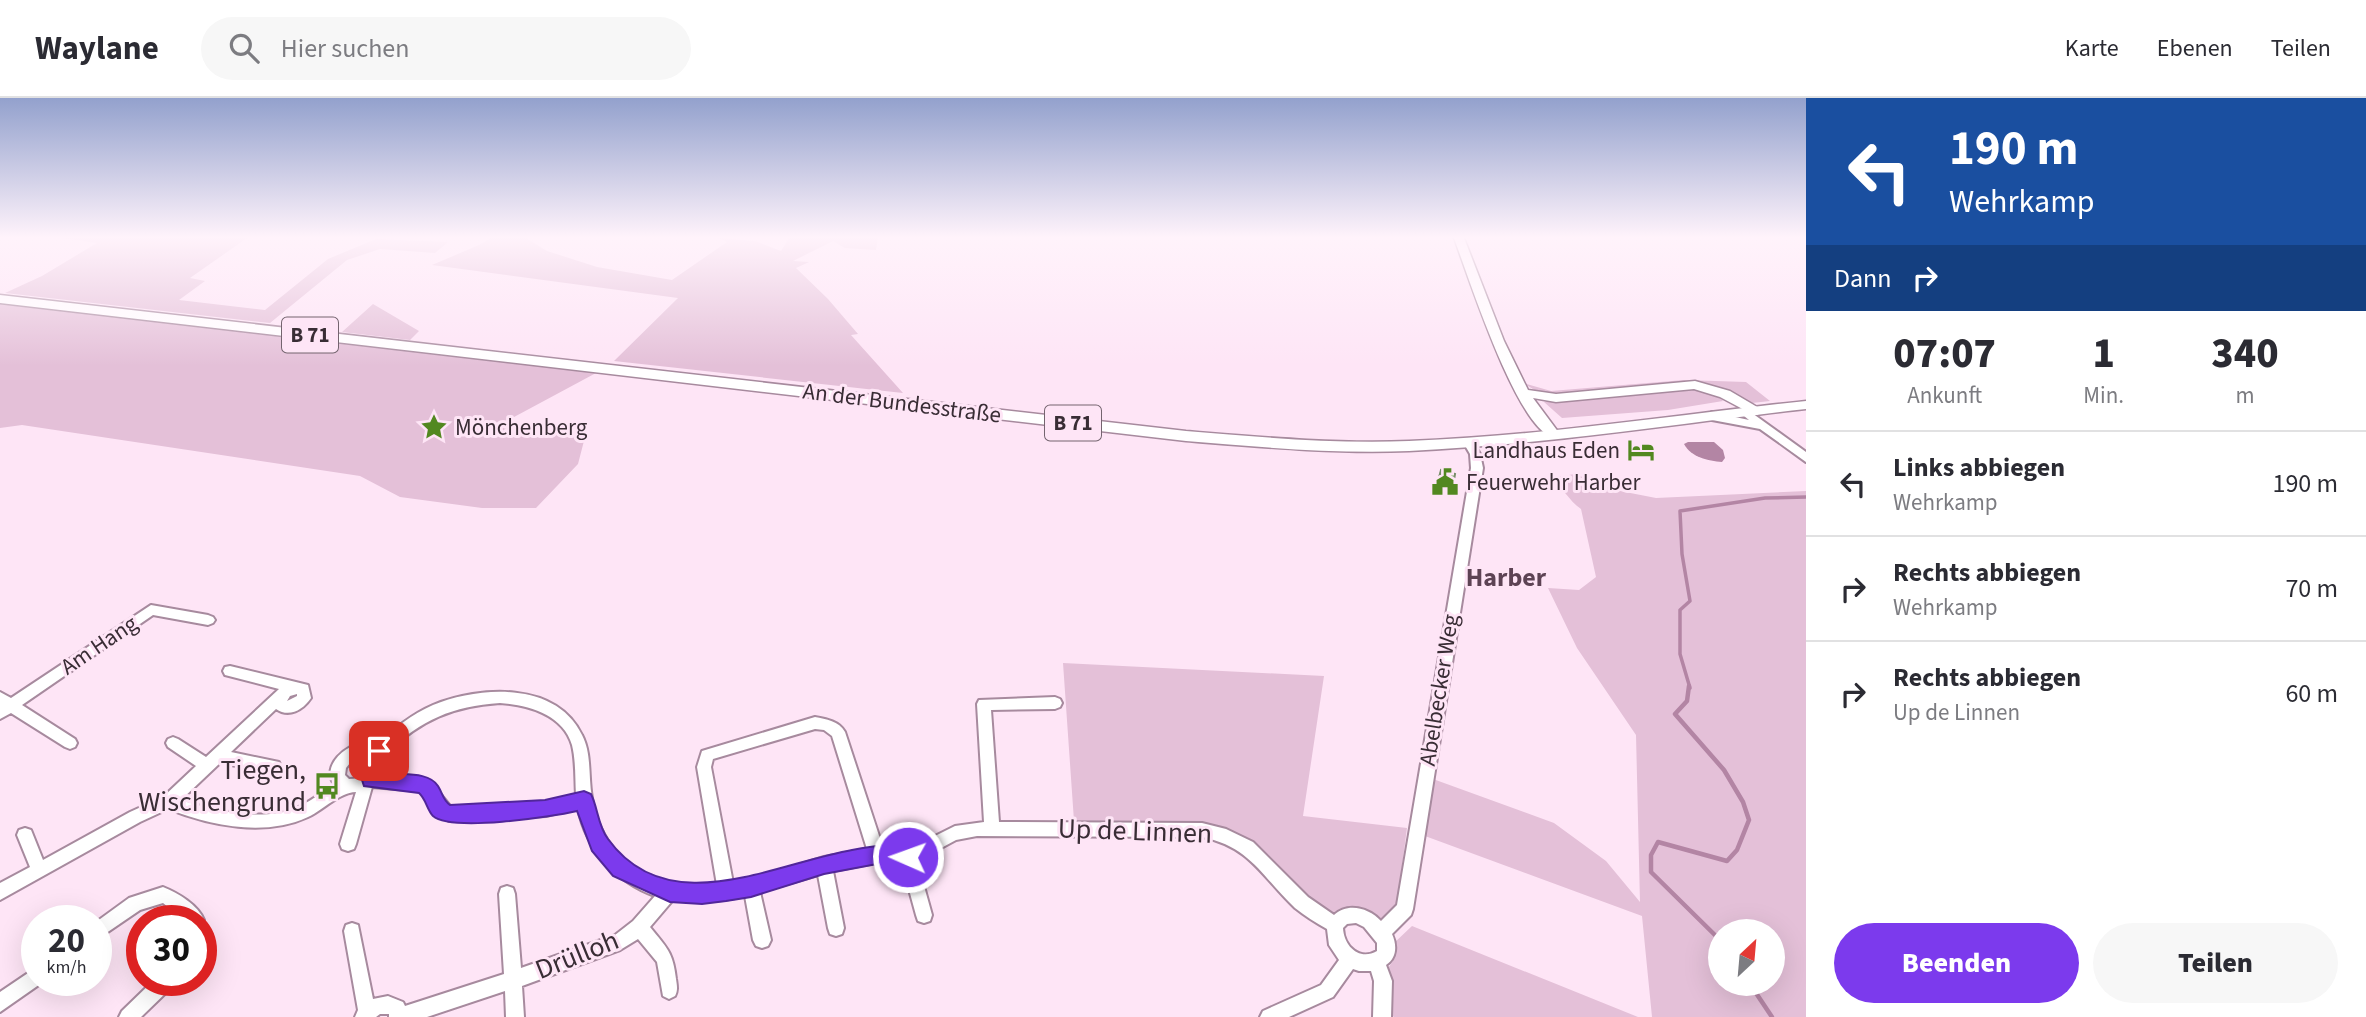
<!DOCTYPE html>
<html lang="de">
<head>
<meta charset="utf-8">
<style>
	:root { --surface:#fff; --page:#f7f7f7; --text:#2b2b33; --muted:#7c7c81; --line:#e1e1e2; --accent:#7c3aed }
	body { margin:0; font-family:"Source Sans 3",sans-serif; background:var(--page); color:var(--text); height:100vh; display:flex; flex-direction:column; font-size:26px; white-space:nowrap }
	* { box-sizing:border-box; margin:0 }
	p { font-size:23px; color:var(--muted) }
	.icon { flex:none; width:38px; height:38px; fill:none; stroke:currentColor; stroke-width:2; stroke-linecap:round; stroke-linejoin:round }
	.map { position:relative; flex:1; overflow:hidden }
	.side { display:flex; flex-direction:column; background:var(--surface); width:560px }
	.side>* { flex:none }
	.hud { background:#1a4fa0; color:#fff; overflow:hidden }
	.needle { width:46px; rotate:26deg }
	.controls { position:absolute; left:1708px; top:821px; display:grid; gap:14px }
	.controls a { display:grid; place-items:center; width:77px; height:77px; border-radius:50%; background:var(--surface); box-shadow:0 7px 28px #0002; font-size:35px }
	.speed { position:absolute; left:21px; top:807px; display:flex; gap:14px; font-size:35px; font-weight:700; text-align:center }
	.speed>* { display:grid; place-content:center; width:91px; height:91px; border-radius:50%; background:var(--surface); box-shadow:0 7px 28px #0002; line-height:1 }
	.speed small { font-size:18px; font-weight:400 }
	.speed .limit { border:10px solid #d22; background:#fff; color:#111 }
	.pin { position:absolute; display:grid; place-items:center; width:60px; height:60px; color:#fff; margin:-30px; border-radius:14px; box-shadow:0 4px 10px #0006 }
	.me { position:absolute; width:77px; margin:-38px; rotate:272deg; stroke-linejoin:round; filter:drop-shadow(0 0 5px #0008) }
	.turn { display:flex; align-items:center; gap:24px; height:147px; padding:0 28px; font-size:32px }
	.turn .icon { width:91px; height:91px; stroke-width:2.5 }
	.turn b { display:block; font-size:49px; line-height:60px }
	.then { display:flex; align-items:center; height:66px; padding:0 28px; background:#0003; gap:14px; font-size:26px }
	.eta { display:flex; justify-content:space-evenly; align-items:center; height:119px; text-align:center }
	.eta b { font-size:42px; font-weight:800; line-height:49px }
	.cta { display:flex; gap:14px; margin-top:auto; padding:14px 28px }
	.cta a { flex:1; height:80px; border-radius:42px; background:var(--accent); color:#fff; font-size:28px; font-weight:800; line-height:80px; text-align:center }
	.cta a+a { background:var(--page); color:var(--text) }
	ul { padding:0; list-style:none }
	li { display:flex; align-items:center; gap:21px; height:105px; padding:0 28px; border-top:2px solid var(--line) }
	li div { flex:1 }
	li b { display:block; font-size:26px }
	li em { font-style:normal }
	header { display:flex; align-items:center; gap:42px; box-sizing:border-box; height:98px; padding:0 35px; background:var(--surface); border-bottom:2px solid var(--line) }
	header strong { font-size:33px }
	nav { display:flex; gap:38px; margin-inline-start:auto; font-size:24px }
	.search { width:490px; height:63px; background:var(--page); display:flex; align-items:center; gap:18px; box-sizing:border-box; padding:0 24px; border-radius:38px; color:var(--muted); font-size:26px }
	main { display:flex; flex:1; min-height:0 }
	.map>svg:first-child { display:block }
	.green { fill:#e4c0d8; fill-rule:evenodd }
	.water { fill:#b385a4 }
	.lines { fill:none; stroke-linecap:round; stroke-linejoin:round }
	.stream-far1 { stroke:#b385a4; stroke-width:3.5 }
	.stream { stroke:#b385a4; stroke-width:4.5 }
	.minor-casing { stroke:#a78a9e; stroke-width:4 }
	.tertiary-casing { stroke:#a78a9e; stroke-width:4 }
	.secondary-casing { stroke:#a78a9e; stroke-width:3 }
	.primary-casing { stroke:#a78a9e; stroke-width:3 }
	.minor { fill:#fff; fill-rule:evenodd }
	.tertiary { fill:#fff; fill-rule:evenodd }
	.secondary { fill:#fff; fill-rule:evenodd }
	.primary { fill:#fff; fill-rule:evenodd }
	.wall { fill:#94ac84 }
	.building { fill:#acc899; stroke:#788c6b; stroke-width:2 }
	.route { fill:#7c3aed; stroke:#51269a; stroke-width:2 }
	.labels { text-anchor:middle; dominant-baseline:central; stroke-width:6; stroke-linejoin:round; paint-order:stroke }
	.shield { fill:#fee5f6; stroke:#74646f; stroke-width:2 }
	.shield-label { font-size:21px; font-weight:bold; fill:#392d35 }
	.street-label { font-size:23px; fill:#392d35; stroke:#fee5f6 }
	.poi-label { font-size:23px; fill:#392d35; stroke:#fee5f6; text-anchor:start }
	.quarter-label { font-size:26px; font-weight:bold; fill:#5d4354; stroke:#fee5f6 }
	.near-poi-label { font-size:28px; fill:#392d35; stroke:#fee5f6; text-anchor:end }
	.near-street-label { font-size:28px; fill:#392d35; stroke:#fee5f6 }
</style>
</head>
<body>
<header>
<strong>Waylane</strong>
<div class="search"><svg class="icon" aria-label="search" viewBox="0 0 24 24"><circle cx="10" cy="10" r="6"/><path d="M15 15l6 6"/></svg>Hier suchen</div>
<nav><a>Karte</a><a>Ebenen</a><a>Teilen</a></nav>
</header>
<main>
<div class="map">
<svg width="1806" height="919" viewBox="0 0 1806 919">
	<rect width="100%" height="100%" fill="#fee5f6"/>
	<path class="green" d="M63,140H247L190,180L205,183L179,202L265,212L328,161L376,141L448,144L435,155L380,151L347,162L270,225L5,195L42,178L97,145Z
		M491,140H526L547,153L597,169L672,182L727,144L719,140L755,143L781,153L789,140H878L876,152L845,150L833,143L793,163L809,164L796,170L828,201L858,236L851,237L903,295L614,263L678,200L432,167L479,147Z
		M0,206L596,275L501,326L585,339L578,366L536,410H482L400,399L360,378L22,327L0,330Z
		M373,206L419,233L410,242L342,234Z
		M1684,282L1746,284L1770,303L1752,305L1713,289L1557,297L1536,293L1523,285L1551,293Z
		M1688,291C1701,292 1715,292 1723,303L1668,312L1562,320L1544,304Z
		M1575,376L1615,392L1656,400L1806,393V919H1652L1642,818L1425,738L1433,681L1554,725L1606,763L1640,804L1636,637L1577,550L1548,490L1579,492L1596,479L1581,411C1568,402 1563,389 1550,380ZM1720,833H1773V886H1720Z
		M1063,565L1324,578L1303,718L1407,730L1397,807L1383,824L1342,814L1333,816C1326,812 1316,808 1309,803C1269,771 1259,733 1201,724L1074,723Z
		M1412,828L1638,919H1394L1390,916L1384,876L1393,863V846Z"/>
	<path class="water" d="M1688,344H1714L1723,352L1725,360L1722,364C1708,363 1691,359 1684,346Z"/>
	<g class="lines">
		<path class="stream-far1" d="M1690,590L1680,556V512L1690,503L1682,456L1680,413L1765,400L1806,399"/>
		<path class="stream" d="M1689,588L1687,603L1675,616L1724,672L1743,704L1749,722L1737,752L1727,763L1658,744L1651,757V774L1720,842
			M1750,886L1772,919"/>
		<defs>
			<path id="minor" d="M1468,341L1472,342L1480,356L1483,370L1413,811L1411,817L1392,836C1397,847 1397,860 1386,867L1392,883L1391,919H1373L1374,883L1371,873H1359L1353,871L1333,899L1289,919H1260L1263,913L1321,887L1339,862L1329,847L1327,831C1316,825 1305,818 1295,810C1262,779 1251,749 1202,739L977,738L956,742L917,763L932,817L930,823L924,825L918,823L916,817L902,766L875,765L833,773L844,830L842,836L836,838L830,836L828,830L818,777L760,794L771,842L768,848L762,850L756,848L753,842L745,798C721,804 697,804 673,802L650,829C667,850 673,854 676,881C677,888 678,892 675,898L669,901L663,898L657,864L638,841L620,852L522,888L524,919H506L505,893L427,919H389V916H380L376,919H355L358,912L344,833L346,827L352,825L358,827L373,901L388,898L403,904L405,908L504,876L499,796L501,790L507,788L513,790L515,796L521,870L615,837L633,823L655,798C616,784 586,751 578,710L546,718L449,723L435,714L420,693L372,689L356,746L354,751L348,753L342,751L340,746L356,694C338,695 325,711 308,719C265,739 211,728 168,711L140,724L0,802V785L30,769L17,737L19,732L25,730L31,732L43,762L130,714L163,699L196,668L168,649L166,645L168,641L173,639L178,641L206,659L279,591L225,577L223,573L225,569L230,568L308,587L311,600C303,612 289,620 276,611L231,654L279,664L281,669L279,674L274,675L220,665L181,702C215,713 261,724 296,710C310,704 322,694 334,686C321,668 346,646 364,645C368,644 372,646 376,646C394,631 412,616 433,607C480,588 556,583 582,637C592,656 588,679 592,700C598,740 627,777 669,786C684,789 701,788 717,787L697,669L702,653L815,619C826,621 839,623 845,634L883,750L909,751L955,728L984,724L977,606L979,602L1055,599L1060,601L1062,605L1060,609L1055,611L991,612L999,724L1202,725L1226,731L1253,744L1308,799L1334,817C1348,804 1369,810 1381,823L1397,807L1471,370L1470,356L1463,344ZM297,596V598L287,603L290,598ZM500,605C527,607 563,616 572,647C576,663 575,681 576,697L546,704L451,709L429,682L385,677L391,662L387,654C422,622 452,608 500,605ZM815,631L824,632L832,638L867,751L824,759L762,778L733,785L711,669L713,661ZM364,657L374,659L377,662C372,675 362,681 349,681L345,677L346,670L350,665ZM1356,825L1364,829L1377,845V853C1360,863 1344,849 1343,830L1347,826Z
				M151,507L208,517L213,519L215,522L213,525L208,527L153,517L22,607L75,641L77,645L75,649L70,651L65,649L11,615L0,621V594L11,600Z
				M163,789C178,795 198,807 204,822L202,828L201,822H184L163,805L140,812L96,842V824L129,800Z
				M37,869V882H44L43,884L0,914V894Z
				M154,882H176L173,888L141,919H119L122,913Z"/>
			<path id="tertiary" d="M1745,310L1806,354V364L1760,331L1712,322L1706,318L1712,314L1749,322L1739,314Z"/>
			<path id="secondary" d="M1454,140H1464L1504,243L1528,292L1556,296L1695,283L1730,293L1764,313L1757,317L1752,316L1720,299L1694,291L1556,304L1533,300L1559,335L1552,339C1516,328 1468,177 1454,140Z"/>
			<path id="primary" d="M0,197L1186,333C1260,339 1334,346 1409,343C1542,338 1674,317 1806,303V311C1674,326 1542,347 1409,353C1334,356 1260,349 1186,343L0,205Z"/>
		</defs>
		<use href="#minor" class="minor-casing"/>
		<use href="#tertiary" class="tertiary-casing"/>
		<use href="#secondary" class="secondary-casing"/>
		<use href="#primary" class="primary-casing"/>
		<use href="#minor" class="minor"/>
		<use href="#tertiary" class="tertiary"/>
		<use href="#secondary" class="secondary"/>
		<use href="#primary" class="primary"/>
	</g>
	<path class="wall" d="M1441,372L1453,388L1451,392L1436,388L1439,376Z"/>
	<path class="building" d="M1441,372L1455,376L1453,388L1438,384Z"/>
	<linearGradient id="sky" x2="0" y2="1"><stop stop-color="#93a1cd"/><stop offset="0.52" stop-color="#fff3fb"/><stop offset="1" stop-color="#fff3fb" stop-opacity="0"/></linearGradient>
	<rect width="1806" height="268" fill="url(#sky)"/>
	<path class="route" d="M379,645L386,647L394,662L389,675C405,677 429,674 438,688C443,696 443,702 450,707L545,702L584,693L591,696C598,710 598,728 608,741C668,824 773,766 852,752C872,748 895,744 915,752L918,759L915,766L908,769L877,766L824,776L751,799L726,803L702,806L670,804L613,778L592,753L577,713C552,719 451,734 433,718C427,712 426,701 419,695L364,688L362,682L375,663L370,653L372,647Z"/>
	<defs>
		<symbol id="sight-bare" viewBox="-9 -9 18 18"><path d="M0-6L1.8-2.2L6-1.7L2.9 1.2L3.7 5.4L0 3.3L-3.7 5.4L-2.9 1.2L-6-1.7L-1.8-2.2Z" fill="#528820" stroke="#fee5f6" stroke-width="2.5" paint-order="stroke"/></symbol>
		<symbol id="hotel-bare" viewBox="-9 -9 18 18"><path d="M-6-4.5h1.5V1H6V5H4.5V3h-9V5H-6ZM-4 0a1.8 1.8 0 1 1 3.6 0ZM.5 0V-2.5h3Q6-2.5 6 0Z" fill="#528820" stroke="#fee5f6" stroke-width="2.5" paint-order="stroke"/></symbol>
		<symbol id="civic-bare" viewBox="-9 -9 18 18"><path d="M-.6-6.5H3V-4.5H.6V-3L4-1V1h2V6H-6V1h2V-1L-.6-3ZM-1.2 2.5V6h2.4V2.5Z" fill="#528820" stroke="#fee5f6" stroke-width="2.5" paint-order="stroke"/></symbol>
		<symbol id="bus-bare" viewBox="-9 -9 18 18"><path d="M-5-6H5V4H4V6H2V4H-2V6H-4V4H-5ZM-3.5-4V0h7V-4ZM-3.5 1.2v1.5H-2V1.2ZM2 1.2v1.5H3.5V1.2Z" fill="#528820" stroke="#fee5f6" stroke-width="2.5" paint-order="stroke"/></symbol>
	</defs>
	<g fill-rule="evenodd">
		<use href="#sight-bare" x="415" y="310" width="38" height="38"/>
		<use href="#hotel-bare" x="1622" y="333" width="38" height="38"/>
		<use href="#civic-bare" x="1426" y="365" width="38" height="38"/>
		<use href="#bus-bare" x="308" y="669" width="38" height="38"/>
	</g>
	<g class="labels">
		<g class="shield">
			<rect x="282" y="219.5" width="56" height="35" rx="5"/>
			<rect x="1045" y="307.5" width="56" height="35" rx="5"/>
		</g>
		<g class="shield-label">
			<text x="310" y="237">B 71</text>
			<text x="1073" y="325">B 71</text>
		</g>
		<g class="street-label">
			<text transform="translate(902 305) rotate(7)">An der Bundesstraße</text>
			<text transform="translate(99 547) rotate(-34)">Am Hang</text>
			<text transform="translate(1439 592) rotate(-81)">Abelbecker Weg</text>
		</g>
		<g class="poi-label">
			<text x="455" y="329">Mönchenberg</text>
			<text x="1620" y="352" text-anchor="end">Landhaus Eden</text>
			<text x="1466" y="384">Feuerwehr Harber</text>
		</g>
		<g class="quarter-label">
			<text x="1506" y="479">Harber</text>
		</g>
		<g class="near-poi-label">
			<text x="306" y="672">Tiegen,<tspan x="306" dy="32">Wischengrund</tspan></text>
		</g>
		<g class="near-street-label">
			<text transform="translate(1135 733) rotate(2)">Up de Linnen</text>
			<text transform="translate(577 857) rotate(-22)">Drülloh</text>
		</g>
	</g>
</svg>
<div class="controls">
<a><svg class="needle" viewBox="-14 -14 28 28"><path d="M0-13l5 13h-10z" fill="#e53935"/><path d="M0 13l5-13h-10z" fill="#7c7c81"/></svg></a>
</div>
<div class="speed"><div>20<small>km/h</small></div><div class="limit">30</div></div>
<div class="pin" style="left:379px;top:653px;background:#d93025"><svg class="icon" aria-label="arrive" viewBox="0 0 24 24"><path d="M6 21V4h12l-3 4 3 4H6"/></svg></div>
<svg class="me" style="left:908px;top:759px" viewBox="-20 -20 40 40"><circle r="17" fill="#7c3aed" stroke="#fff" stroke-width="3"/><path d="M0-11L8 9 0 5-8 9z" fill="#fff"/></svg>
</div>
<section class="side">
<div class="hud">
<div class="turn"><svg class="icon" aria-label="left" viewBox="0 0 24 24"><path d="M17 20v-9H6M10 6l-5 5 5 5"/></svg><div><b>190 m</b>Wehrkamp</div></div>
<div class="then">Dann<svg class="icon" aria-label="right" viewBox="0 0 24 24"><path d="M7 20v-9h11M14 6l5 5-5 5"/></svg></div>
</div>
<div class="eta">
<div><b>07:07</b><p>Ankunft</p></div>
<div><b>1</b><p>Min.</p></div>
<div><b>340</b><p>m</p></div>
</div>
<ul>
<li><svg class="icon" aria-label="left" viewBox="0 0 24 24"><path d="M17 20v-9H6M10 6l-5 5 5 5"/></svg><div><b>Links abbiegen</b><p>Wehrkamp</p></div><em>190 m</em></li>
<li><svg class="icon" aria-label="right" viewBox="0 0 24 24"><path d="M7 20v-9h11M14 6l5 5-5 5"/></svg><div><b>Rechts abbiegen</b><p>Wehrkamp</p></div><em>70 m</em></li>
<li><svg class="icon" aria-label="right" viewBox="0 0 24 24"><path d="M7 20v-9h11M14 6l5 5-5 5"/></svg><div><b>Rechts abbiegen</b><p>Up de Linnen</p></div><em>60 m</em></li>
</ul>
<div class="cta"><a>Beenden</a><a>Teilen</a></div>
</section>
</main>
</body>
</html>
